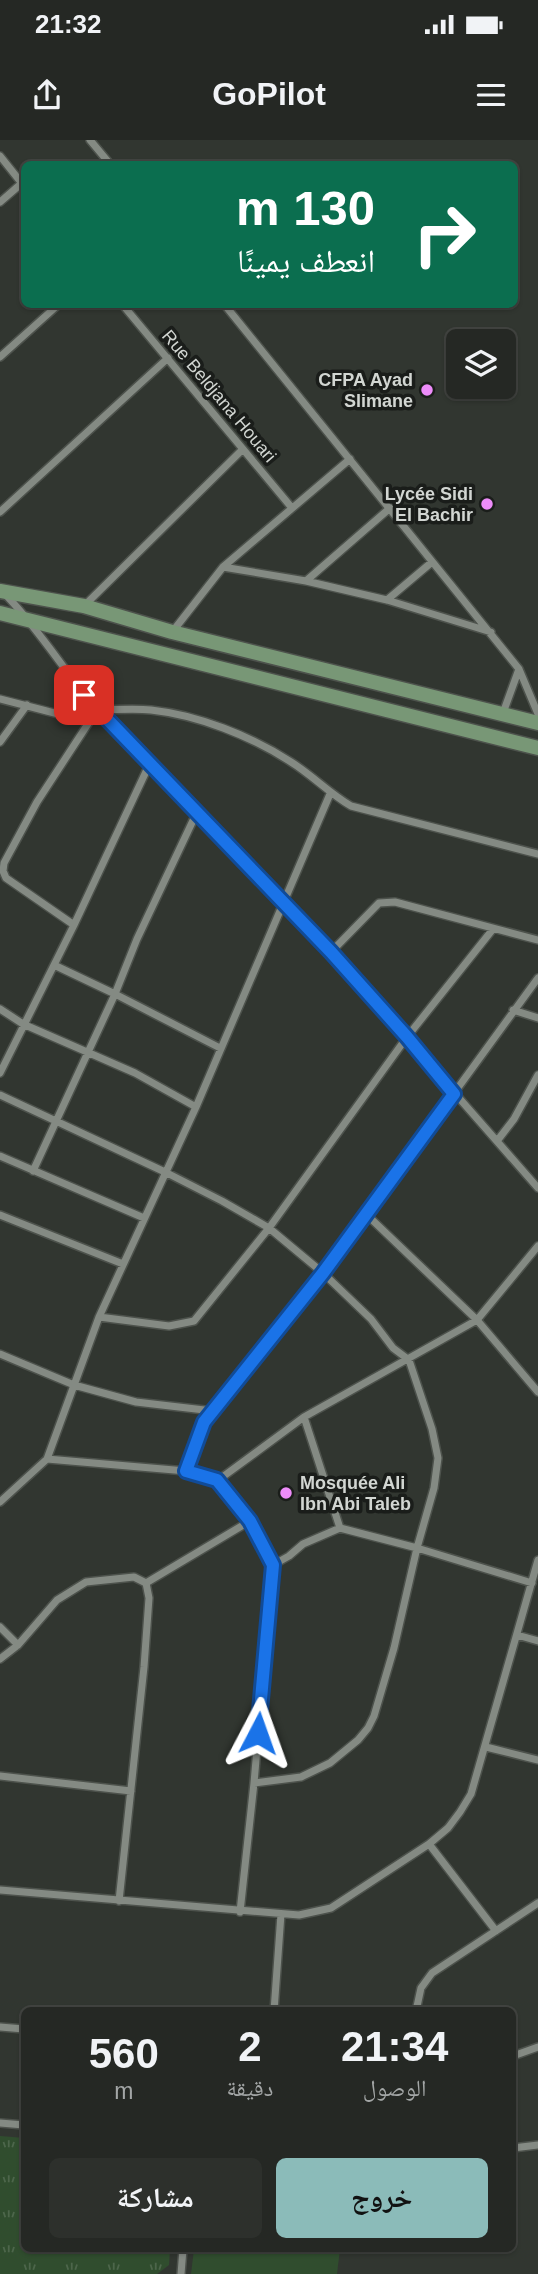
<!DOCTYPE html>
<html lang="ar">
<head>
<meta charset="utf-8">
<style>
	:root { --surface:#252824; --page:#2d302c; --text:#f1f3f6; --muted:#a3a6a6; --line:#424441; --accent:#8bbbb9 }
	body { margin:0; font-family:Helvetica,"Noto Naskh Arabic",sans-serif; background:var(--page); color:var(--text); direction:rtl; height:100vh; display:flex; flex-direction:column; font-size:26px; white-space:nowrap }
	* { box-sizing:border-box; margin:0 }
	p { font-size:23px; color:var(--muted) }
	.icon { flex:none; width:38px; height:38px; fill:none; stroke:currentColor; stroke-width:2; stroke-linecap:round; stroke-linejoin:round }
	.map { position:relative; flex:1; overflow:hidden; direction:ltr }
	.side { position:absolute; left:21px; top:1867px; width:495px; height:245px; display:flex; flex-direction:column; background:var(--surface); border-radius:10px; box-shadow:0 2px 5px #0004,0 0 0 2px var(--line); direction:rtl }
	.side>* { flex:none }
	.hud { position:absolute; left:21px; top:21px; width:497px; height:147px; border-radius:10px; box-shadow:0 2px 5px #0004,0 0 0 2px var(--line); direction:rtl; background:#0b6e4f; color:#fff; overflow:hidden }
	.buttons { position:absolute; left:446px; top:189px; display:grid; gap:14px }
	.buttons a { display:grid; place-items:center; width:70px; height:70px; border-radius:10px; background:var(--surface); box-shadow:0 2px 5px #0004,0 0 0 2px var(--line); font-size:35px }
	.pin { position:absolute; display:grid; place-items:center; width:60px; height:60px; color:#fff; margin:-30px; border-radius:14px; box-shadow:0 4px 10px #0006 }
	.me { position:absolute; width:77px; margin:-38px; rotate:4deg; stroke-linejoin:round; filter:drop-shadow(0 0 5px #0008) }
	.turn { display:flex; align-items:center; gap:24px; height:147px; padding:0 28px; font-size:32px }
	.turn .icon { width:91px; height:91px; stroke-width:2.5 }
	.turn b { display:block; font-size:49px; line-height:60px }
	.eta { display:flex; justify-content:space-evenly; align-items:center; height:119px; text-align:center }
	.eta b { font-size:42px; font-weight:800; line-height:49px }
	.action { display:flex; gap:14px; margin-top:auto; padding:14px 28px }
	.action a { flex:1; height:80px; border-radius:10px; background:var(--accent); color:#111; font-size:28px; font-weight:800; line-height:80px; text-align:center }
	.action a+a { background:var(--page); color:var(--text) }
	.status { display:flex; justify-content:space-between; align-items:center; height:49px; padding:0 35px; background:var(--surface); direction:ltr }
	.status svg { height:19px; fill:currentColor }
	header { display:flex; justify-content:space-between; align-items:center; height:91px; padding:0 28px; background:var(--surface); font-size:32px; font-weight:800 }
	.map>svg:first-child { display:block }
	.grass { fill:url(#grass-tufts) }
	.pitch { fill:#304d2e }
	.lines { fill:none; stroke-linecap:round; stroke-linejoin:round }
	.street-casing { stroke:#4d524c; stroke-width:10 }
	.secondary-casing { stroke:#4d524c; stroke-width:17 }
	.street { stroke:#848a83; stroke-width:7 }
	.secondary { stroke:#789776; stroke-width:14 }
	.route-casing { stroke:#114b97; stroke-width:18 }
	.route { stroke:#1a73e8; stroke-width:12 }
	.poi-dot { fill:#ed8cf9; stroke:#1a1d1a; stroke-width:2.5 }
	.labels { text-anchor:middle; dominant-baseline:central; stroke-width:7; stroke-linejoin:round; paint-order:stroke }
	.poi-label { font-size:18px; font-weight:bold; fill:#d2d6d2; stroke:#1a1d1a; text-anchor:end }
	.street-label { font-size:18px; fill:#d2d6d2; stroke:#1a1d1a }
</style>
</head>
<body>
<div class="status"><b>21:32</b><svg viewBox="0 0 49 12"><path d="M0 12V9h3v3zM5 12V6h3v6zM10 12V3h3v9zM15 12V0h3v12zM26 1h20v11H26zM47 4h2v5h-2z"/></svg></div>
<header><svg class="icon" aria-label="menu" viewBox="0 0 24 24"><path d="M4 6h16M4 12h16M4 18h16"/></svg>GoPilot<svg class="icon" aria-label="share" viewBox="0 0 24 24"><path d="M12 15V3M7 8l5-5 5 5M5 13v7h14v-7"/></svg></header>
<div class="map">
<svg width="538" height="2134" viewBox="0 0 538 2134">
	<defs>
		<pattern id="grass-tufts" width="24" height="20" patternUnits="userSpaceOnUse" patternTransform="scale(1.75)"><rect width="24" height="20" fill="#304d2e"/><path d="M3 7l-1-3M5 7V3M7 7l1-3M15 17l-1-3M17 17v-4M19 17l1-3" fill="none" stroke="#4d664b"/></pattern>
	</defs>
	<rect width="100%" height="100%" fill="#313630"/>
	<path class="grass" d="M0,1996L24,1998V2109H170L169,2125L157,2134H0Z"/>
	<path class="pitch" d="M194,2109H340L337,2134H191Z"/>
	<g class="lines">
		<defs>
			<path id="street" d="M90,0L110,24
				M0,16L24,46
				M0,62L22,43
				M122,164L292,368
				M224,164L519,529
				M0,217L59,164
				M0,372L168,218
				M223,427L306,441L387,460L491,492
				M306,441L390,368
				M6,455C40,491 66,533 97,570L331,812L538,1048
				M387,460L432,422
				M84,466L242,310
				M173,491L223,427L350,319
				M0,559L66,576H94
				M503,573L519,529L538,574
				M0,602L27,565
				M74,785L6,738L3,731L4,723L37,662L97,570C115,570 133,568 151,570C198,575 251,596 291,622C312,635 329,653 351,666L538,714
				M331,812L379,763L395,762L538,800
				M54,825L115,854L220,908
				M0,869L23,884L135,933L196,967
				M513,870L538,878
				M0,933L74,785L150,623
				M0,955L165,1032L222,1061L269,1088L323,1133L371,1179L393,1208L409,1220L432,1289L438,1318L434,1348L417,1408L394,1508L374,1576L368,1588L358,1600L330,1623L301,1637L254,1643
				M497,1001L514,979L538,935
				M0,1016L144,1078
				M33,1031L115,854L137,799L197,672
				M366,1074L477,1180L538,1252
				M0,1075L123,1124
				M99,1177L169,1186L194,1181L269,1088L407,897L493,789
				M0,1214L74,1245L136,1262L213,1271
				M304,1277L340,1388L417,1408L532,1443
				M47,1319L186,1331L217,1341L250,1381L273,1425L254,1643L240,1772
				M186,1331L204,1282L323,1133L538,838
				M217,1341L304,1277L477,1180L538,1106
				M0,1362L47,1319L99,1177L196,967L330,654
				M273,1425L289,1416L303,1404L340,1388
				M146,1443L250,1381
				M0,1487L18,1505
				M517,1495L538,1501
				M0,1519L18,1505L57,1460L86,1442L134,1437L146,1443L149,1458L144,1527L119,1761
				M486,1607L538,1620
				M0,1636L131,1651
				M429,1704L496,1791
				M0,1750L299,1775L331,1768L429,1704L448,1688L460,1672L471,1654L538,1420
				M274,1871L281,1774
				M416,1871L421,1848L432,1833L538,1763
				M0,1887L24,1889
				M513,1916L538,1907
				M0,1983L24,1985
				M513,2008L538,2005
				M181,2134L183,2109"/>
			<path id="secondary" d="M0,451L84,466L172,492L538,583
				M0,473L538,608"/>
		</defs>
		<use href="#street" class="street-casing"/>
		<use href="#secondary" class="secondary-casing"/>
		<use href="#street" class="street"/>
		<use href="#secondary" class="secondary"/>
	</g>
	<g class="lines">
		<defs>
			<path id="route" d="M84,555L331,812L407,897L454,954L323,1133L204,1282L186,1331L217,1340L250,1381L273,1425L258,1593"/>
		</defs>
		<use href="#route" class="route-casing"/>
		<use href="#route" class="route"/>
	</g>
	<g class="poi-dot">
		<circle cx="427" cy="250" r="7"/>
		<circle cx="487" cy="364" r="7"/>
		<circle cx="286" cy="1353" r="7"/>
	</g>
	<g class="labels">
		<g class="poi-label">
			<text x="413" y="240">CFPA Ayad<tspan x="413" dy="21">Slimane</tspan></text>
			<text x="473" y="354">Lycée Sidi<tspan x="473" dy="21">El Bachir</tspan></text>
			<text x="300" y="1343" text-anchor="start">Mosquée Ali<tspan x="300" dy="21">Ibn Abi Taleb</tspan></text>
		</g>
		<g class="street-label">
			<text transform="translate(219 256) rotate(50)">Rue Beldjana Houari</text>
		</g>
	</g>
</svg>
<div class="buttons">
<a><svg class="icon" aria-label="layers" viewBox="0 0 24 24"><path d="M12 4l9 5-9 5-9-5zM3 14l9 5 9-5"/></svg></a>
</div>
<div class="pin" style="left:84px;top:555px;background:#d93025"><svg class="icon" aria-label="arrive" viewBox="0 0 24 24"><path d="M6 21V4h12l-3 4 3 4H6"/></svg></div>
<svg class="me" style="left:258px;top:1593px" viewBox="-20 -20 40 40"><path d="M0-17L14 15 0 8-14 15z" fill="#1a73e8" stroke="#fff" stroke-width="4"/></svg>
<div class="hud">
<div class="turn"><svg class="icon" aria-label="right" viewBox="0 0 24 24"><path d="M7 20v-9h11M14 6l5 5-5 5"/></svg><div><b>130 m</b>انعطف يمينًا</div></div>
</div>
<section class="side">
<div class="eta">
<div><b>21:34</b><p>الوصول</p></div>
<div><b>2</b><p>دقيقة</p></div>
<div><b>560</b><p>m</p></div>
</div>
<div class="action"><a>خروج</a><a>مشاركة</a></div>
</section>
</div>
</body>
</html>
